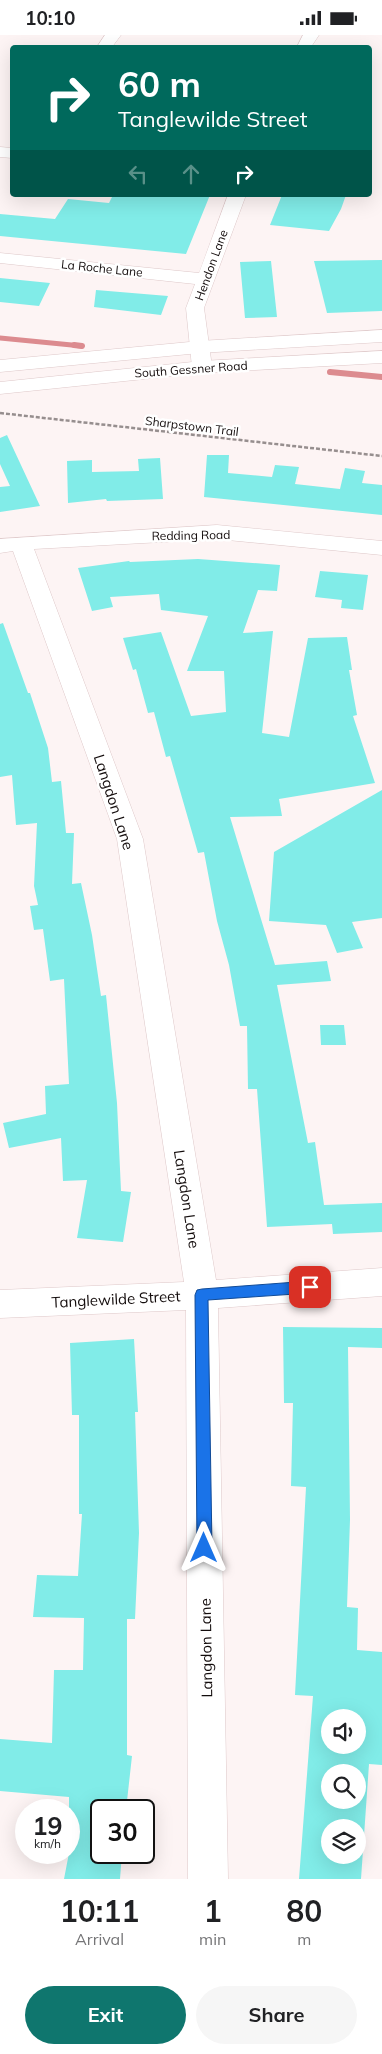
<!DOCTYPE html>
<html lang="en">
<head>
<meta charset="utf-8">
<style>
	:root { --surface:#fff; --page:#f6f6f6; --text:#202124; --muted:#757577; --accent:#0f766e }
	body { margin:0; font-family:Mulish,sans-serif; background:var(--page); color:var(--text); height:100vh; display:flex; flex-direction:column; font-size:19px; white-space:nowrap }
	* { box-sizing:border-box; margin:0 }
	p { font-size:16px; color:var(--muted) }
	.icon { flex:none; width:28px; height:28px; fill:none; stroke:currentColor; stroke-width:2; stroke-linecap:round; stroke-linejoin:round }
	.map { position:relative; height:1844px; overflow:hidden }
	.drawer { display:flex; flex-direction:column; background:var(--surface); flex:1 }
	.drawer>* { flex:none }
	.top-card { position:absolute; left:10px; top:10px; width:362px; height:152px; border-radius:5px; box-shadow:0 5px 20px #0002; background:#00695c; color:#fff; overflow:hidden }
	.fabs { position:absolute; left:321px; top:1674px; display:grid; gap:10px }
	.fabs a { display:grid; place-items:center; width:45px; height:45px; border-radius:50%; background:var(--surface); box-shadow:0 5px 20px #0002; font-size:25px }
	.speed { position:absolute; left:15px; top:1764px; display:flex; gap:10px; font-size:25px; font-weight:700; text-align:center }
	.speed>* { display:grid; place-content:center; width:65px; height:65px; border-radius:50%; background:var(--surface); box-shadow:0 5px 20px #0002; line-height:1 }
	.speed small { font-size:12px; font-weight:400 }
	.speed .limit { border:2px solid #111; border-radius:8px; background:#fff; color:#111 }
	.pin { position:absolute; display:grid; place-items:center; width:42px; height:42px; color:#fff; margin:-21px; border-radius:10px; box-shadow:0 2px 8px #0006 }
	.me { position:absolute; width:55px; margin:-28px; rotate:0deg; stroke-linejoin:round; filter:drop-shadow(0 0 4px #0008) }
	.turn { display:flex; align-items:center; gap:18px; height:105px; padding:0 25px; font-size:22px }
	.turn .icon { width:65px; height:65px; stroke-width:2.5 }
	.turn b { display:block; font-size:35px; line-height:42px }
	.lanes { display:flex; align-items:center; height:48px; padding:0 25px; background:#0003; justify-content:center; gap:25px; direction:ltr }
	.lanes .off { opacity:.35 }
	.eta { display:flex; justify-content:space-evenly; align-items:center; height:85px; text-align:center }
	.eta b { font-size:30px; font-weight:700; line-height:35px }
	.button { display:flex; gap:10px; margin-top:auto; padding:10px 25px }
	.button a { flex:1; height:58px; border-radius:30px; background:var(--accent); color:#fff; font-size:20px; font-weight:700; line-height:58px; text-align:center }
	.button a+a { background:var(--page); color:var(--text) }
	.status { display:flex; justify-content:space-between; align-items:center; height:35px; padding:0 25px; background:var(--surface); direction:ltr }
	.status svg { height:14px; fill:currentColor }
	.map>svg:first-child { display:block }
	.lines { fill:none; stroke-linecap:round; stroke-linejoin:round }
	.stream-far1 { stroke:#dc8b8f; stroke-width:5 }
	.stream { stroke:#dc8b8f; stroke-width:6 }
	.building { fill:#81ece8; fill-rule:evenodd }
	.minor-casing { stroke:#dec8c9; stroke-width:1 }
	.major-casing { stroke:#dec8c9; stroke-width:1 }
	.path { stroke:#968e8e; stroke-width:2.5; stroke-dasharray:4 2; stroke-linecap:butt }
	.minor { fill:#fff; fill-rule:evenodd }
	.major { fill:#fff; fill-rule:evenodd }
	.route { fill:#1a73e8; stroke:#114b97 }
	.labels { text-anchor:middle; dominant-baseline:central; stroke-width:5; stroke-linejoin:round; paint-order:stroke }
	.far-street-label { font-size:12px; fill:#130c0c; stroke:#fff }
	.street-label { font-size:15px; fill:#130c0c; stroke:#fff }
</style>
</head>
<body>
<div class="status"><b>10:10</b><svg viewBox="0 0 49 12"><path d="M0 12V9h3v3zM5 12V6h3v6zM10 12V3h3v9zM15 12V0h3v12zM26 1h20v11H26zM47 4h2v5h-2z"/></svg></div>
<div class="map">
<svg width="382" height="1844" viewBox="0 0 382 1844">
	<rect width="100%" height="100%" fill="#fdf4f4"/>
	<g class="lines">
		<path class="stream-far1" d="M0,303L82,311"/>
		<path class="stream" d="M74,310L82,311
			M330,337L382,342"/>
	</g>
	<path class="building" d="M113,160H210L186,219L0,201V179L55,184L68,164L109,168Z
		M282,160H346L341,174L329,196L270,190Z
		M382,225V276L327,278L314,226Z
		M271,226L277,282L245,283L240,227Z
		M0,243L50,248L39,271L0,267Z
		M96,255L168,261L161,280L94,272Z
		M7,400L40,471L0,477V452L10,451L0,429V403Z
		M207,420H229L228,438L272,442L275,430L299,432L295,449L340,454L345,433L365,436L362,448L382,450V480L204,462Z
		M160,423L163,464L107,466L106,464L68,468L67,426L92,425V437L139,436L138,424Z
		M198,524L280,530L277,556L258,555L243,598L273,596L262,698L289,702L308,603L347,602L352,635H349L357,680L353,681L375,748L279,764L282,781L230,782L275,930L327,926L331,946L277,950L308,1108L315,1107L324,1170L382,1168V1197L333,1199L332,1189L267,1192L257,1054H248L247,991H240L229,930L217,886L204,817L198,818L170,721L166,722L154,677L148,678L136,634L133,635L123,603L161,597L191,681L226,677L224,636H187L208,581L161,575L159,559L110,562L113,572L92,576L78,533L129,526L130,527Z
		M320,536L368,540L363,575L341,573L342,565L315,562Z
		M3,588L28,658H30L48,713L52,747L61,746L66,798H74L72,849L81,848L92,900L101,961L106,960L117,1068L121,1156L131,1157L123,1207L77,1203L87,1145L63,1146L61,1103L9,1113L3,1088L46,1079L45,1051L69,1049L64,944L50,946L43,894L34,895L30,871L38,870L34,851L37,788L16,790L12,740L0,742V589Z
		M382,755V883L352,887L363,913L337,918L326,890L269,886L274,817Z
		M320,990H344L346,1010H321Z
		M283,1292L382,1293V1313L348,1312L350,1485L347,1572L358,1573L357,1615L382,1617V1730L369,1729L361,1844H299L313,1661L295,1660L306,1452L291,1451L293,1368H284ZM330,1682H358V1710H330ZM330,1738H358V1765H330ZM330,1792H358V1820H330Z
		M134,1304L138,1377H135L139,1498L135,1584H127V1720L132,1721L126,1775H101V1818H122L120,1844H64L69,1818V1762L0,1756V1704L52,1708L54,1635H83L84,1583L33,1582L37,1540L78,1541L82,1479H79V1380H72L70,1308Z"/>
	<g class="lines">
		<defs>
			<path id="minor" d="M105,0H121L112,12H97Z
				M303,0H319L311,12H297Z
				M0,112L12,113V123L0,122Z
				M228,160H246L204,273L212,332L209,336H195L192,332L186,273L195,249L0,228V218L199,238Z
				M217,490L382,506V520L217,504L34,514L143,804L216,1245L382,1233V1261L218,1273L228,1844H188L186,1275L0,1283V1255L184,1247L117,804L13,516L0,518V504Z"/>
			<path id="major" d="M382,295V307L200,318L0,337V325L200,306Z
				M382,316V328L202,338L0,359V347L202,326Z"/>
		</defs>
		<use href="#minor" class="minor-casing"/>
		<use href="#major" class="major-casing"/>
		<path class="path" d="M0,378L382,421"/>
		<use href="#minor" class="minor"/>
		<use href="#major" class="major"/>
	</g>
	<path class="route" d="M310,1246L315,1248L316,1252L315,1256L310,1258L208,1265L212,1513L210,1518L204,1520L199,1518L197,1513L195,1260L197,1255L202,1254Z"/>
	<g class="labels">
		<g class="far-street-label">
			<text transform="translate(211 230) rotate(-70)">Hendon Lane</text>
			<text transform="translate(102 233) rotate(6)">La Roche Lane</text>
			<text transform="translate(191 334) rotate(-4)">South Gessner Road</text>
			<text transform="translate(192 391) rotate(7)">Sharpstown Trail</text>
			<text transform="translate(191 500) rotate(-1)">Redding Road</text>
		</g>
		<g class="street-label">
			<text transform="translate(114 767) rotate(72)">Langdon Lane</text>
			<text transform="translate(187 1164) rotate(81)">Langdon Lane</text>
			<text transform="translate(116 1264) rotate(-3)">Tanglewilde Street</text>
			<text transform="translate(206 1613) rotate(-91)">Langdon Lane</text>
		</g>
	</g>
</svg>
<div class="fabs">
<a><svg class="icon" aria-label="sound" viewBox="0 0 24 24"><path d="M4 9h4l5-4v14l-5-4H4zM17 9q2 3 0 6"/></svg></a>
<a><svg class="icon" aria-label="search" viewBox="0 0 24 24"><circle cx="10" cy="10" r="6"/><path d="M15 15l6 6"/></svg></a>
<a><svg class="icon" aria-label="layers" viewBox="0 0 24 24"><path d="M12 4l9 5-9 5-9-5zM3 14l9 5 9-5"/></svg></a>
</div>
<div class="speed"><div>19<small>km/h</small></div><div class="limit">30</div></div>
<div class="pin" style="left:310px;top:1252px;background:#d93025"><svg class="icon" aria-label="arrive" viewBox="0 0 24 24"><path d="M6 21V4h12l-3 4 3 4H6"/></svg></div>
<svg class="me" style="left:204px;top:1513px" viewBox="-20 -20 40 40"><path d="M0-17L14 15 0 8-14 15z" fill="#1a73e8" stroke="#fff" stroke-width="4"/></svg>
<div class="top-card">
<div class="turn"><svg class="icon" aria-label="right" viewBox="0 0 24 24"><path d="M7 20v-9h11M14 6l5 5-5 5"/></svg><div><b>60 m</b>Tanglewilde Street</div></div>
<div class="lanes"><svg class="icon off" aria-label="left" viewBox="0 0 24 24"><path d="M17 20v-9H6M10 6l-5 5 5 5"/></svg><svg class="icon off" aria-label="ahead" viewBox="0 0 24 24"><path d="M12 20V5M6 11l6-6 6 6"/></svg><svg class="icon" aria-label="right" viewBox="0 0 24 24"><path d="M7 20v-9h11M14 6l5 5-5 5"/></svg></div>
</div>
</div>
<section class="drawer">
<div class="eta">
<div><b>10:11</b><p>Arrival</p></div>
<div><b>1</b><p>min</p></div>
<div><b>80</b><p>m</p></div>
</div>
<div class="button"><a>Exit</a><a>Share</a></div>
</section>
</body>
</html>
